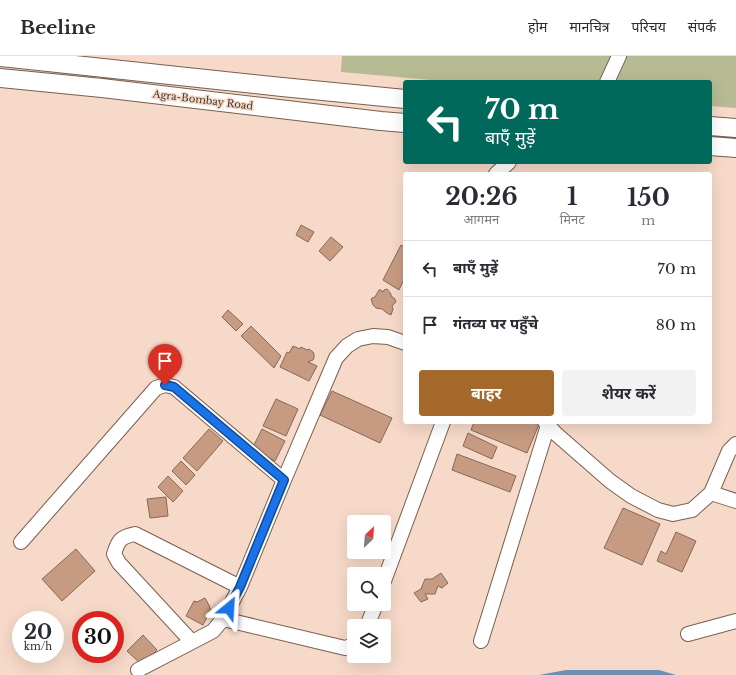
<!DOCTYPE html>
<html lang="hi">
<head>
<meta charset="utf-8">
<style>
	:root { --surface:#fff; --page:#f2f2f3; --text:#2b2b33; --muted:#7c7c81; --line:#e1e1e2; --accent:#a4692a }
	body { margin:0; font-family:"Libre Baskerville","Noto Sans Devanagari",serif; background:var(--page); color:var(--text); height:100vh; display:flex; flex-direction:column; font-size:15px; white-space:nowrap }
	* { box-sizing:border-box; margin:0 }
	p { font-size:13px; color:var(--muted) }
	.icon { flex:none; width:22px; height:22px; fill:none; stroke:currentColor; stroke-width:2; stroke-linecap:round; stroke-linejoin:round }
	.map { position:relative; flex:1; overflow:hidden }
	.panel { position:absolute; left:403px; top:116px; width:309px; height:252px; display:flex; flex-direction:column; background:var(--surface); border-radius:4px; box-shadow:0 4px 16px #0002 }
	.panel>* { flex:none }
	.hud { position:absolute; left:403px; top:24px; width:309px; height:84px; border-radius:4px; box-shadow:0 4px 16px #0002; background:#00695c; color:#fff; overflow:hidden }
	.needle { width:26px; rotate:25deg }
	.controls { position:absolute; left:347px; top:459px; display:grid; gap:8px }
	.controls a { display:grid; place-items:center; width:44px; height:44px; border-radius:4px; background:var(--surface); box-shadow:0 4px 16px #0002; font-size:20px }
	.speed { position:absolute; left:12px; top:555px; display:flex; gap:8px; font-size:20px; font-weight:700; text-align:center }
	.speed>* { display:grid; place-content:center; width:52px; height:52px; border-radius:50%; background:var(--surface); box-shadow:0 4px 16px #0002; line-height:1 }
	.speed small { font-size:10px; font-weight:400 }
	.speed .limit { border:6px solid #d22; background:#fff; color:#111 }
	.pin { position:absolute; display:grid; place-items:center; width:34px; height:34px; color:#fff; margin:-41px -17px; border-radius:50% 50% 50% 0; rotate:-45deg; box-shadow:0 0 4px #0007 }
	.pin .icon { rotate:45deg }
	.me { position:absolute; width:44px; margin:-22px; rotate:27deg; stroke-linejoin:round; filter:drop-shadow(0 0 3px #0008) }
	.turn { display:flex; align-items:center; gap:14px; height:84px; padding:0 16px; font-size:18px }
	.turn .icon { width:52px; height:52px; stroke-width:2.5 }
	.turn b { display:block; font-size:28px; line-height:34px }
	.eta { display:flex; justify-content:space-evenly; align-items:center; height:68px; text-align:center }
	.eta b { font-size:24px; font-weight:700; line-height:28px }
	.action { display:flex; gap:8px; margin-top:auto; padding:8px 16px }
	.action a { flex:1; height:46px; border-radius:4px; background:var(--accent); color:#fff; font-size:16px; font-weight:700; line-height:46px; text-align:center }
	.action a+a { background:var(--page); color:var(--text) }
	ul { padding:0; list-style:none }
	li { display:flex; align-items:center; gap:12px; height:56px; padding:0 16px; border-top:1px solid var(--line) }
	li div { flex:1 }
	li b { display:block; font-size:15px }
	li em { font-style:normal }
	header { display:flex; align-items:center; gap:24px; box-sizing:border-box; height:56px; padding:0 20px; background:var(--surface); border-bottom:1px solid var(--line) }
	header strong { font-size:19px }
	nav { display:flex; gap:22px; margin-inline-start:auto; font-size:14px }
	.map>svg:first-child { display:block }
	.green { fill:#b6bb94 }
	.water { fill:#6e8fb1 }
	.building { fill:#c79b81; stroke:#836a5a }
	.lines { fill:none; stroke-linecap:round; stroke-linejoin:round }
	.minor-casing { stroke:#785f50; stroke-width:16 }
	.major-casing { stroke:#785f50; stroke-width:20 }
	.minor { stroke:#fff; stroke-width:14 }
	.major { stroke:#fff; stroke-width:18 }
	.route-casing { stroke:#114b97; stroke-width:10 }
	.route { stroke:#1a73e8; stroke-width:7 }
	.labels { text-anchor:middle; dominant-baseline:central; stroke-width:3; stroke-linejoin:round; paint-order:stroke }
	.street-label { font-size:10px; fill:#433831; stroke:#f6d9c8 }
</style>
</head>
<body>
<header>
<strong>Beeline</strong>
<nav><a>होम</a><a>मानचित्र</a><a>परिचय</a><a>संपर्क</a></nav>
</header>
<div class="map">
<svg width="736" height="619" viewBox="0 0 736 619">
	<rect width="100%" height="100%" fill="#f6d9c8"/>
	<path class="green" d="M342,0H736V52L710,50V26H454L341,16Z"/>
	<path class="water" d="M566,614H659L676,619H539Z"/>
	<path class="building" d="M301,169L314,176L308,186L296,179Z
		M331,181L343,191L330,205L319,195Z
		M401,189L405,191V221L399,234L383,224Z
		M387,233L391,238V240L394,242L396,245L395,247L392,250L393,253L391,259L387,257L382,253L376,252L373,249L371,243L372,242L375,241L379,234H381L383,236L384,234Z
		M228,254L243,268L236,275L222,261Z
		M251,270L281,300L274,312L241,280Z
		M293,290L300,293L301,291L307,294L309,293L313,296L314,298V302L313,304L308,306L317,310L309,325L280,311L287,296L289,297Z
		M332,335L392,362L380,387L320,359Z
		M276,343L298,353L286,380L263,370Z
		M474,366H540L527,397L471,374Z
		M209,373L223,385L197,415L183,402Z
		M262,373L285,385L275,405L252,393Z
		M468,377L497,391L492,403L463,390Z
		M457,398L516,420L510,436L452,414Z
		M181,405L195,419L186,429L172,415Z
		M168,420L183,435L173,446L158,431Z
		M166,441L168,460L150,462L147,443Z
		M623,452L660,468L642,509L604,492Z
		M676,476L696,485L682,516L657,505L661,495L666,498Z
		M76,493L95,515L62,545L42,523Z
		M441,517L448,527L442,532L438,530L435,538H425L428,543L421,546L414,537L421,533L425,523H432Z
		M205,542L210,551L209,552L211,553L203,569L186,560L194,545L197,546Z
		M143,579L157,594L142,609L127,595Z"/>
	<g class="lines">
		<defs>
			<path id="minor" d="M607,26L619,0
				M496,118L509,106
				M545,366L555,377L610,425L631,440L658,454L673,458L692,454L711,437L736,445
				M711,437L729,395L736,388
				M21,486L156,332L165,329L174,331L284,424
				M384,525L443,366
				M240,531L284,424L336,302L347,290L358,283L373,280L388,281L405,287
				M223,563L345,592L354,589
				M367,570L376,548
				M688,578L736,565
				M481,585L548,369
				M138,614L192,586L119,507L114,498C118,485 120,481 135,478L240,531L223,563L213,575L192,586"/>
			<path id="major" d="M0,1L282,31L405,43
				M0,22L102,32L381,65L405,67
				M710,70L736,72
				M710,90L736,92"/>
		</defs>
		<use href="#minor" class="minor-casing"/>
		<use href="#major" class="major-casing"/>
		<use href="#minor" class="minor"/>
		<use href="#major" class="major"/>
	</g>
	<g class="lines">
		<defs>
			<path id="route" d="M165,329L174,331L284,424L240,531L229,552"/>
		</defs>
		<use href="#route" class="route-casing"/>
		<use href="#route" class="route"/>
	</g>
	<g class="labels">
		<g class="street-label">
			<text transform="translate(203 44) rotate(7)">Agra-Bombay Road</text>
		</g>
	</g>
</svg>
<div class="controls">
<a><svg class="needle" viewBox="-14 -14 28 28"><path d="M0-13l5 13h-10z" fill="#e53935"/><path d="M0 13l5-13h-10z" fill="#7c7c81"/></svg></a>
<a><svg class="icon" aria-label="search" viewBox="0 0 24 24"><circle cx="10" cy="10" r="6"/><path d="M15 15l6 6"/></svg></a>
<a><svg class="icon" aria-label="layers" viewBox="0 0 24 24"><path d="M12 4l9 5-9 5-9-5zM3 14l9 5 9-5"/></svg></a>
</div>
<div class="speed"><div>20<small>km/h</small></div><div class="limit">30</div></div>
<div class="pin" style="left:165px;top:329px;background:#d93025"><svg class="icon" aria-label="arrive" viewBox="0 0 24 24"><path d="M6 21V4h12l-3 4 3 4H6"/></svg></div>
<svg class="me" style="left:229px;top:552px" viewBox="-20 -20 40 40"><path d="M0-17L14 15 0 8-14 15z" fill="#1a73e8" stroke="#fff" stroke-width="4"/></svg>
<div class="hud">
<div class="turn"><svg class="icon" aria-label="left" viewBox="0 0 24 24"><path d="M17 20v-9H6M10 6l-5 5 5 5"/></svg><div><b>70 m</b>बाएँ मुड़ें</div></div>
</div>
<section class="panel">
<div class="eta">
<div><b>20:26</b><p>आगमन</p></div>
<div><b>1</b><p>मिनट</p></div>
<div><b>150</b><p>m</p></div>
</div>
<ul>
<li><svg class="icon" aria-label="left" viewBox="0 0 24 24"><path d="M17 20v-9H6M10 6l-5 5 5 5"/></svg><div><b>बाएँ मुड़ें</b></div><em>70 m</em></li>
<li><svg class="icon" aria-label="arrive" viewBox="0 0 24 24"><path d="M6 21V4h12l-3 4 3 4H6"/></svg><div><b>गंतव्य पर पहुँचे</b></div><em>80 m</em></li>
</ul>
<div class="action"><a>बाहर</a><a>शेयर करें</a></div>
</section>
</div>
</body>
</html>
